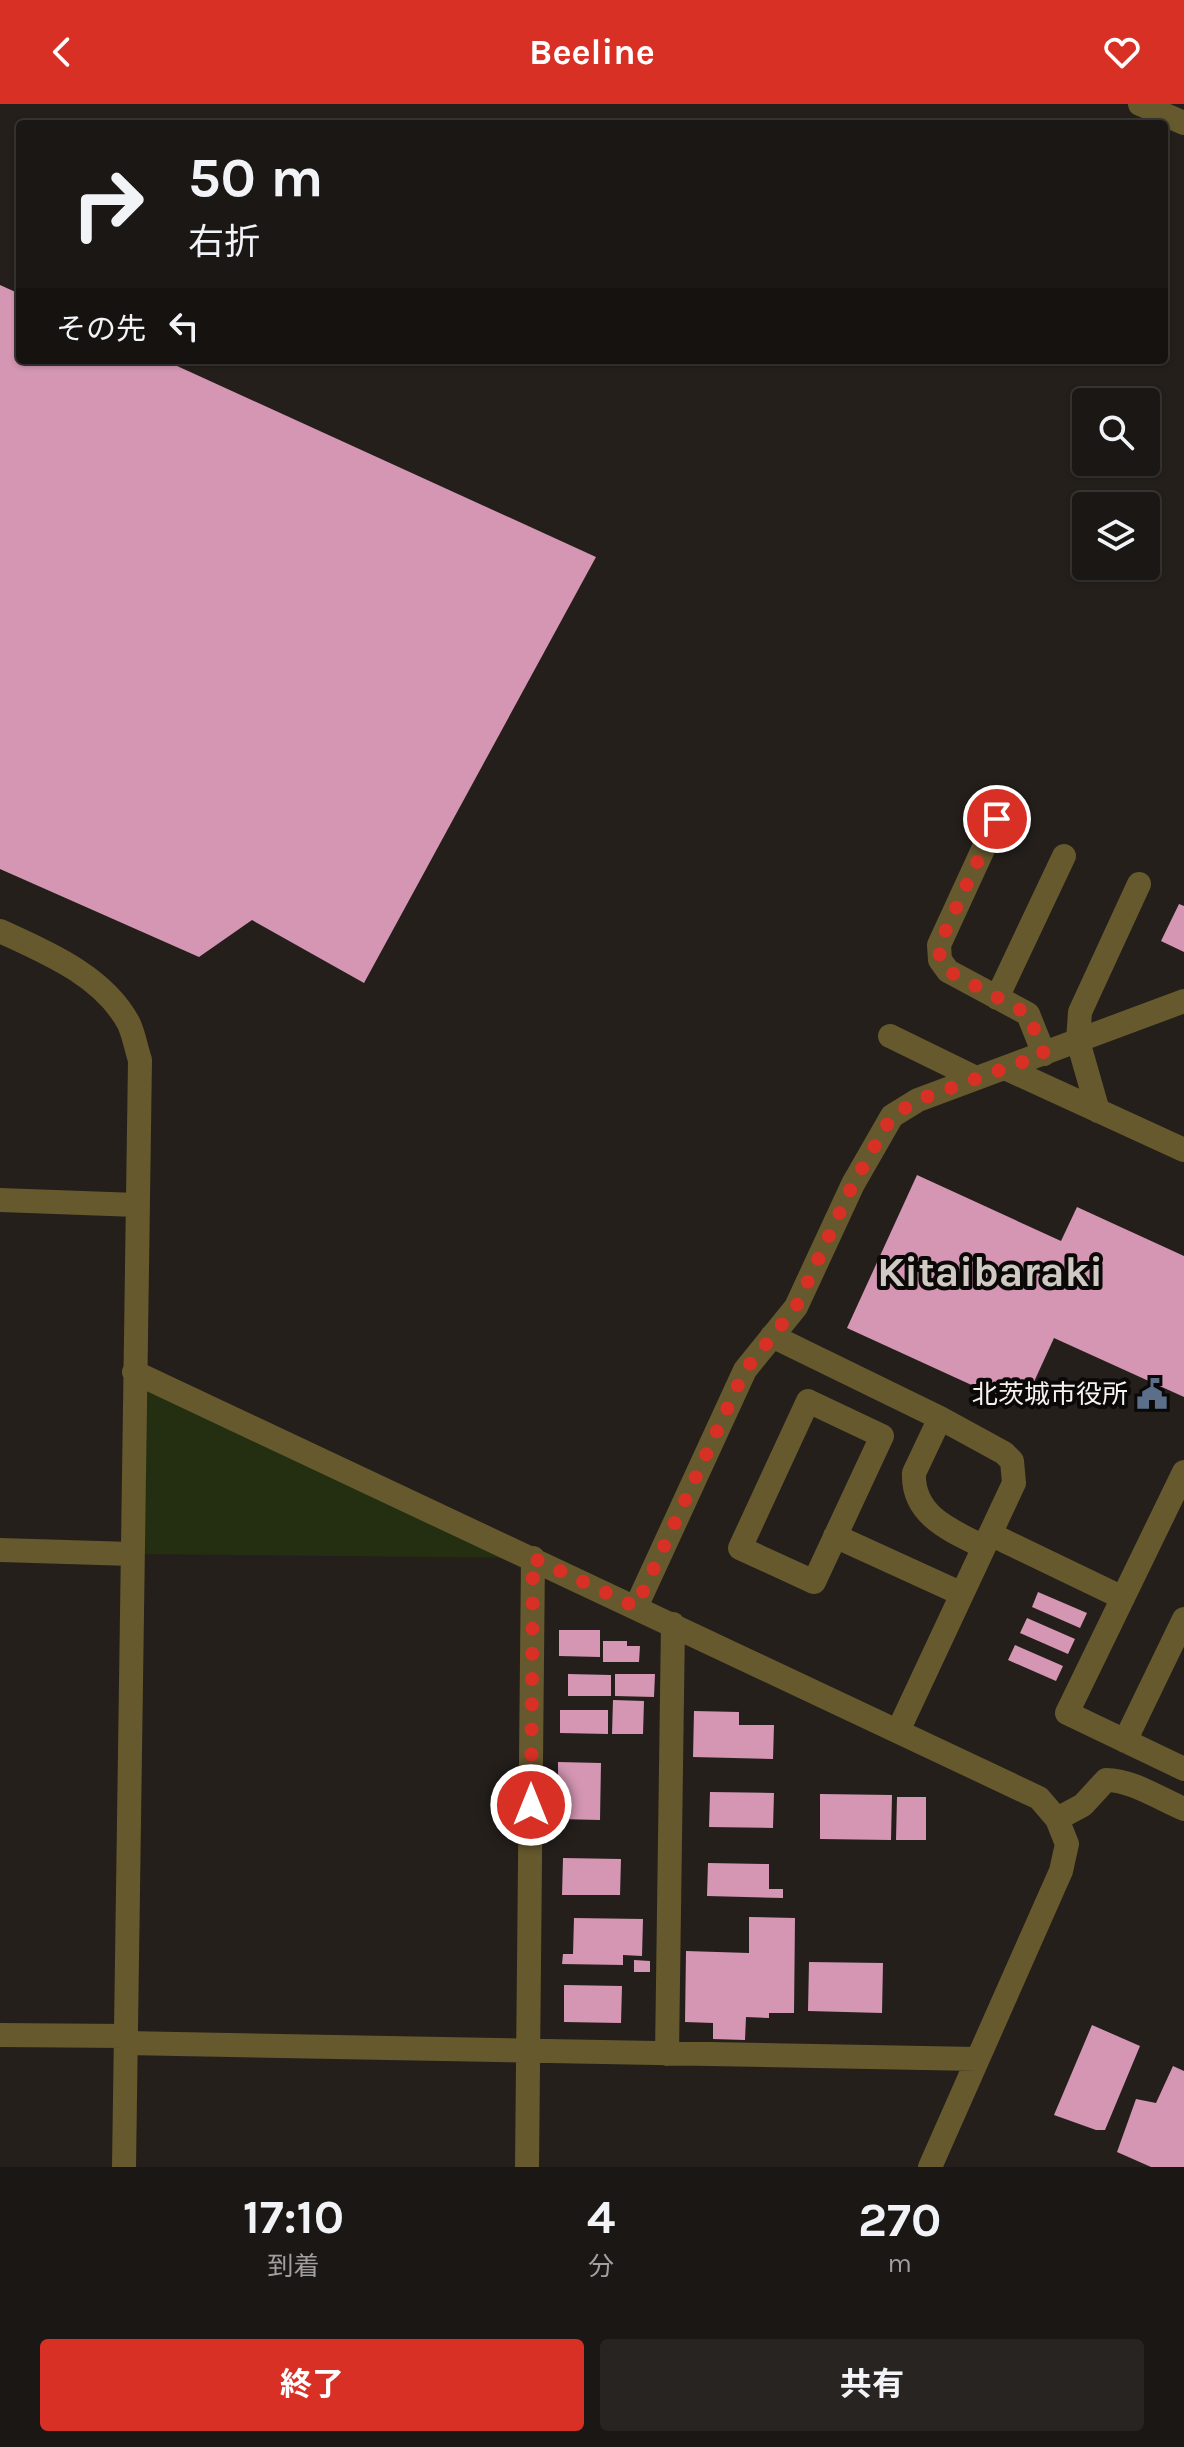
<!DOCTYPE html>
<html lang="ja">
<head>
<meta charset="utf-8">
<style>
	:root { --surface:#1b1714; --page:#282422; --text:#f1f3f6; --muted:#a09fa0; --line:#393634; --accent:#d93025 }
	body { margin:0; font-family:Karla,"Noto Sans JP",sans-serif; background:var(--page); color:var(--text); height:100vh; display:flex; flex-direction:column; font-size:30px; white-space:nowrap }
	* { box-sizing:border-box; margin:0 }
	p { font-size:26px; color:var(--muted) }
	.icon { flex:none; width:44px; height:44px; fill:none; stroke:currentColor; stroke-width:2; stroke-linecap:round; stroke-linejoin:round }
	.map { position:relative; height:2063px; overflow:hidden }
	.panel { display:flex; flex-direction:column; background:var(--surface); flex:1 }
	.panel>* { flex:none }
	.top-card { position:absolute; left:16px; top:16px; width:1152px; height:244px; border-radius:8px; box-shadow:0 2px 6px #0004,0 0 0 2px var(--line); background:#1b1714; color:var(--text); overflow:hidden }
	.buttons { position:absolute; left:1072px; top:284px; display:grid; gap:16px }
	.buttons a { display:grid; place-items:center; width:88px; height:88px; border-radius:8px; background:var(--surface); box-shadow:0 2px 6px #0004,0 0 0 2px var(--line); font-size:40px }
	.pin { position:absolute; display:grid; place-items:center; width:68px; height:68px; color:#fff; margin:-34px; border:4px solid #fff; border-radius:50%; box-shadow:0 2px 8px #0007 }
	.me { position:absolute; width:88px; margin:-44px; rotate:0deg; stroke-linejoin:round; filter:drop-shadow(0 0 6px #0008) }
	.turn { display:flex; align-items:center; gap:28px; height:168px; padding:0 40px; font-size:36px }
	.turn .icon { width:104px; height:104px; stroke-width:2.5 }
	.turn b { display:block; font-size:56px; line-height:68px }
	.then { display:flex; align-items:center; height:76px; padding:0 40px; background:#0003; gap:16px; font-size:30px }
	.eta { display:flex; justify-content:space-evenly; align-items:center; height:136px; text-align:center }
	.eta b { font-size:48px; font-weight:700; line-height:56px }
	.primary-button { display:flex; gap:16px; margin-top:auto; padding:16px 40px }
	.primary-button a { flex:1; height:92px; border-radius:8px; background:var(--accent); color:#fff; font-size:32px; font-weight:700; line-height:92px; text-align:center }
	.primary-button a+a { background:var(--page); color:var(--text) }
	header { display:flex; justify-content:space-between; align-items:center; height:104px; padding:0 40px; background:var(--accent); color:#fff; font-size:36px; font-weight:700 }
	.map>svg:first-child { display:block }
	.green { fill:#232f10 }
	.building { fill:#d496b3 }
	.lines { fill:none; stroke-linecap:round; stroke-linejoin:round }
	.minor { stroke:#65592d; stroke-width:24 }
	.route { stroke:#d93025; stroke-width:14; stroke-dasharray:0 25.2 }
	.labels { text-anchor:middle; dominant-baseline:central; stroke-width:8; stroke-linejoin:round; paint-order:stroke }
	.poi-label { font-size:26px; fill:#f5f2ef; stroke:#0b0908; text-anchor:end }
	.town-label { font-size:42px; font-weight:bold; fill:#d0c9c4; stroke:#0b0908 }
</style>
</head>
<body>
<header><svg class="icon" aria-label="back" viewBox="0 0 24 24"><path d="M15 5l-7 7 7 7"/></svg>Beeline<svg class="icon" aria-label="heart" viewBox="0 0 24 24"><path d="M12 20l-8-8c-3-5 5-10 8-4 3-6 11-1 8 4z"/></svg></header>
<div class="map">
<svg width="1184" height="2063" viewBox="0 0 1184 2063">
	<rect width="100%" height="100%" fill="#241f1b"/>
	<path class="green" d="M134,1268L533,1454L132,1450Z"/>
	<path class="building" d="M0,181L20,190V256H164L596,453L364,879L252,816L199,853L0,765Z
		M1179,800L1184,802V848L1161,837Z
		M917,1071L1061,1137L1077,1103L1184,1152V1293L1054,1234L1022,1304L847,1224Z
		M1038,1488L1087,1509L1080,1524L1032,1503Z
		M1027,1514L1075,1535L1068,1550L1020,1529Z
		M559,1526H600V1553L559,1552Z
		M603,1537H627V1542H640L639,1558H603Z
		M1015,1541L1063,1562L1056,1577L1008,1556Z
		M568,1570L611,1571V1592H568Z
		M615,1570H655L654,1593L615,1592Z
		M613,1596L644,1597L643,1630H612Z
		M560,1606H608V1630L560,1629Z
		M694,1607L739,1608V1621H774L773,1655L693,1653Z
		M558,1658L601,1659L600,1716L558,1715Z
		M710,1688L774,1689L773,1724L709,1723Z
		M820,1690L892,1691L891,1736L820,1735Z
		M897,1693H926V1736H896Z
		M563,1754L621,1755L620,1791H562Z
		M708,1759L769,1760V1785H783V1794L707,1792Z
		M749,1813L795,1814L794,1909H769V1914L746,1913L745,1936L713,1935V1919L685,1918L686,1847L749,1849Z
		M574,1814L643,1815L642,1852L623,1851V1861L562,1860L563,1850H573Z
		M634,1856L650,1857V1868H634Z
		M809,1858L883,1859L882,1909L808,1907Z
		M564,1881L622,1882L621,1919L564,1918Z
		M1092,1921L1140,1942L1105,2026H1096L1054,2011Z
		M1173,1962L1184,1967V2063H1151L1117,2048L1136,1995L1156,1999Z"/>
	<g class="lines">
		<path class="minor" d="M1140,0L1184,19
			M997,715L939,841L940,856L948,867L1028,910L1044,950
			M0,827C46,848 104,872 129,920C134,931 136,944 140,956L124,2063
			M997,894L1064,752
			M890,932L976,974
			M1005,964L1184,1046
			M1098,1007L1078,937L1080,908L1139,780
			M0,1096L137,1101
			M772,1232L940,1314
			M134,1268L1039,1694L1057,1715L1067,1740L1061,1767L930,2063
			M808,1297L882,1332L814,1478L740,1444Z
			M1184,1368L1067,1609L1184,1665
			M990,1430L1123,1494
			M835,1432L962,1490
			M0,1446L132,1450
			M636,1503L745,1266L796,1203L853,1080L892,1012L918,996L1184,897
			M898,1627L1014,1379L1012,1357L1004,1349L940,1314L914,1369C912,1412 952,1427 984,1443
			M1125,1637L1184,1515
			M1057,1715L1083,1701L1106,1676C1132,1676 1160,1695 1184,1705
			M0,1931L125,1932
			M125,1939L977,1955
			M667,1950L673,1520
			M527,2063L533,1454"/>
	</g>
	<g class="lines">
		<path class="route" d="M531,1701L533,1454L636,1503L745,1266L796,1203L853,1080L892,1012L918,996L1044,950L1028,910L948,867L940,856L939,841L997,715"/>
	</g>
	<defs>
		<symbol id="civic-bare" viewBox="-9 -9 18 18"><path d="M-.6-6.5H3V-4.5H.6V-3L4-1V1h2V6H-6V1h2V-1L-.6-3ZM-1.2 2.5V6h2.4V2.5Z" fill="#5c6f8a" stroke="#0b0908" stroke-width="2.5" paint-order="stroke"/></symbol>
	</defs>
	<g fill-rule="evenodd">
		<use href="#civic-bare" x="1130" y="1268" width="44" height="44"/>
	</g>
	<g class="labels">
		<g class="poi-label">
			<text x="1128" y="1290">北茨城市役所</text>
		</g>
		<g class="town-label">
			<text x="990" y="1168">Kitaibaraki</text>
		</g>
	</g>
</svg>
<div class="buttons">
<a><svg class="icon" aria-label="search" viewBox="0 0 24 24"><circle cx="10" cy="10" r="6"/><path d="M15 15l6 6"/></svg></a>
<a><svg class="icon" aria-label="layers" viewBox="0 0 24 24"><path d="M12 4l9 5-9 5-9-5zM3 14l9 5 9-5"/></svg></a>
</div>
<div class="pin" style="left:997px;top:715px;background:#d93025"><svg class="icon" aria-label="arrive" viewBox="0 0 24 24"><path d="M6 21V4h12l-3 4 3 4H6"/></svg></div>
<svg class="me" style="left:531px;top:1701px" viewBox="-20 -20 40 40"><circle r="17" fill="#d93025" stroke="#fff" stroke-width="3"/><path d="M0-11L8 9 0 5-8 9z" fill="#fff"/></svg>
<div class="top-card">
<div class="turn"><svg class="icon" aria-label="right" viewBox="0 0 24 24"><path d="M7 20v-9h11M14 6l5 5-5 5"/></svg><div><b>50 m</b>右折</div></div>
<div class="then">その先<svg class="icon" aria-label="left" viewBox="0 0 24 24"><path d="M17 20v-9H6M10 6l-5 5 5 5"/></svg></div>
</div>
</div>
<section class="panel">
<div class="eta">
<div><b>17:10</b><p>到着</p></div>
<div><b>4</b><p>分</p></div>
<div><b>270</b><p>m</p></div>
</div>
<div class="primary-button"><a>終了</a><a>共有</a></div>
</section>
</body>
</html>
